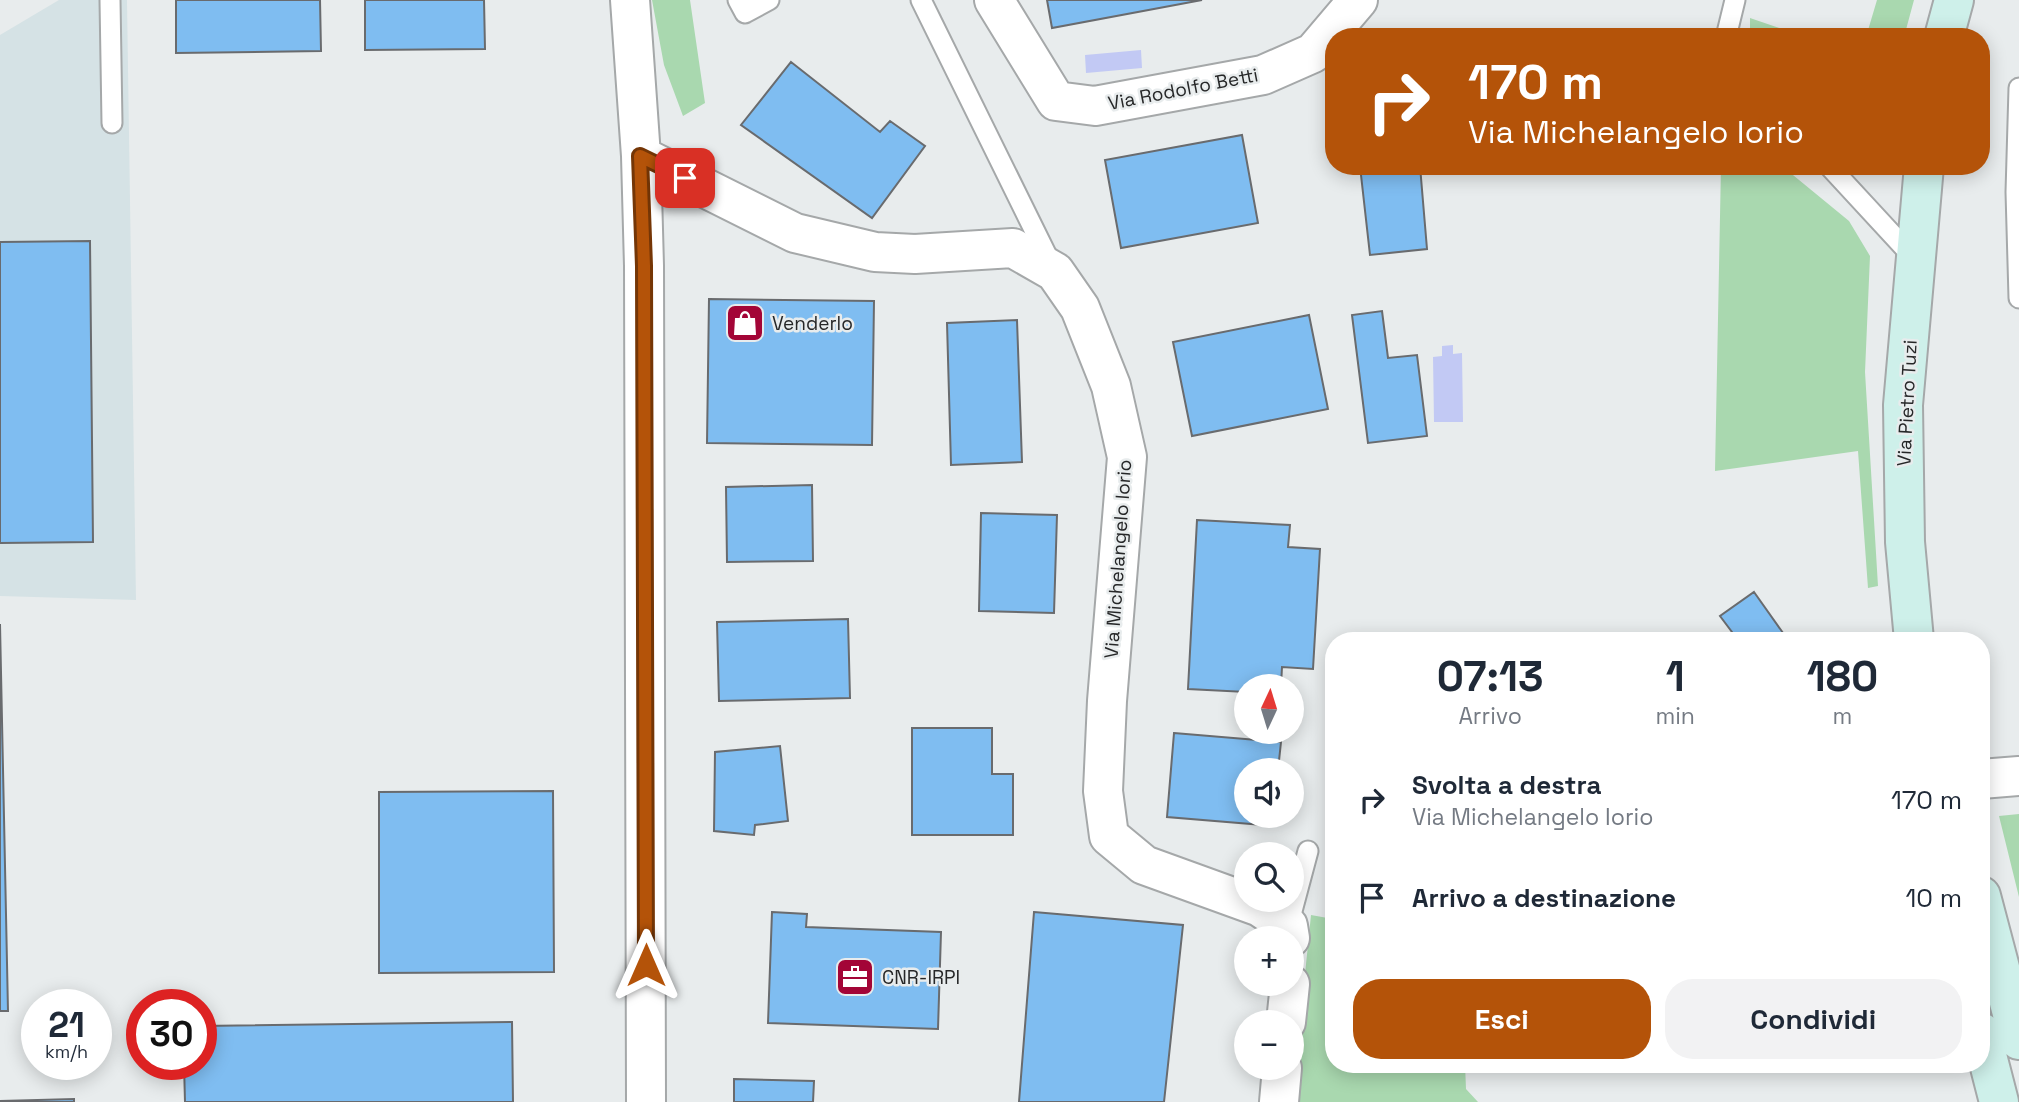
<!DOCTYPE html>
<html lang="it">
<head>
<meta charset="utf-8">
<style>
	:root { --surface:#fff; --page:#f2f2f3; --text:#1f2937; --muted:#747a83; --accent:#b45309 }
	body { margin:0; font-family:"Space Grotesk",sans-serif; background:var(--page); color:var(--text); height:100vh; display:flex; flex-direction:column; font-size:26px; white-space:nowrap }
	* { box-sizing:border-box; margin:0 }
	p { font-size:23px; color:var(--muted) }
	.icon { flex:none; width:38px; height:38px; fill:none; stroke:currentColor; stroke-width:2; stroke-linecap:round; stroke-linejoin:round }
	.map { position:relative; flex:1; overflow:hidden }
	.details { position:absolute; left:1325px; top:632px; width:665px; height:441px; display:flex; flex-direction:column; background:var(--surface); border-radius:28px; box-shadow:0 4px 18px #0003 }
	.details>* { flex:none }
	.banner { position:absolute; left:1325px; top:28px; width:665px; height:147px; border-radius:28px; box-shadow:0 4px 18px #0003; background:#b45309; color:#fff; overflow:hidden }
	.needle { width:46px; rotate:4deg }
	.buttons { position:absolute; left:1234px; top:674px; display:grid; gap:14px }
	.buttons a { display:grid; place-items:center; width:70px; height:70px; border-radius:50%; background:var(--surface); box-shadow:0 4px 18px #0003; font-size:35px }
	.speed { position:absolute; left:21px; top:989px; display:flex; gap:14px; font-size:35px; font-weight:700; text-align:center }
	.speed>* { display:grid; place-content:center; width:91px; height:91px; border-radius:50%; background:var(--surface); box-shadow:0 4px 18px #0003; line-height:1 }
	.speed small { font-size:18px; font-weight:400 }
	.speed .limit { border:10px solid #d22; background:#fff; color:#111 }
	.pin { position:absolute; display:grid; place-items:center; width:60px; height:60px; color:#fff; margin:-30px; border-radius:14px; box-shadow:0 4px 10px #0006 }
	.me { position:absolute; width:77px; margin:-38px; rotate:0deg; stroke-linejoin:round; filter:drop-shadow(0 0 5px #0008) }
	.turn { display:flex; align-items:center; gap:24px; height:147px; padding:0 28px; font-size:32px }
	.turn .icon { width:91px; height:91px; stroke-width:2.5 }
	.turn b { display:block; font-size:49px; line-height:60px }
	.eta { display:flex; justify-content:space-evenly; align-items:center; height:119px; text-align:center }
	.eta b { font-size:42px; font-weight:800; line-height:49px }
	.cta { display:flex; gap:14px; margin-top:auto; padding:14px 28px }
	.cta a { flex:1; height:80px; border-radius:28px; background:var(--accent); color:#fff; font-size:28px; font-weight:800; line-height:80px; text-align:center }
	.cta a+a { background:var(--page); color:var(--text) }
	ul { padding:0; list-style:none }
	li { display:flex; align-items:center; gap:21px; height:98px; padding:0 28px }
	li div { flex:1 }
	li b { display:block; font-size:26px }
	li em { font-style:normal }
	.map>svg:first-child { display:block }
	.built { fill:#d5e2e5 }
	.green { fill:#a9d8af }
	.water { fill:#c2c9f4 }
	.building { fill:#7fbdf1; stroke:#696b6e; stroke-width:2 }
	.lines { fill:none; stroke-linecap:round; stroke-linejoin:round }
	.lane-casing { stroke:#a5a8a9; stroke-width:23 }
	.street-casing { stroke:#a5a8a9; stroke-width:42 }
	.secondary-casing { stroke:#a5a8a9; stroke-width:42 }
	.lane { stroke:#fff; stroke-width:19 }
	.street { stroke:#fff; stroke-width:38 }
	.secondary { stroke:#cef0ea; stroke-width:38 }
	.route-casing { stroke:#753606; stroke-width:18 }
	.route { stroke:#b45309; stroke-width:12 }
	.labels { text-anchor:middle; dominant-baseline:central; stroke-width:5; stroke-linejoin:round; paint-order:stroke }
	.street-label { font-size:19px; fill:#262728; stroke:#e8eced }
	.poi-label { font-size:19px; fill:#262728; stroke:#e8eced; text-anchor:start }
</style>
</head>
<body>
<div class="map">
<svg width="2019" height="1102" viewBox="0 0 2019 1102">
	<rect width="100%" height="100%" fill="#e8eced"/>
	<path class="built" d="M59,0H127L136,600L0,596V35Z"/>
	<path class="green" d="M652,0H690L705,103L683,116L664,65Z
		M1877,0H1914L1904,37H1866Z
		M1750,18L1806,37H1750Z
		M1721,166H1782L1849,221L1870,256L1865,372L1878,586L1868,588L1858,451L1715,471Z
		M2019,814V897L1999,816Z
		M1311,915L1333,919L1334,1064H1465L1466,1089L1478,1102H1292Z"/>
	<path class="water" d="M1141,50L1142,68L1086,73L1085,55Z
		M1453,345V354L1462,353L1463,422H1434L1433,357L1442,356V346Z"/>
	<path class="building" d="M176,0H320L321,51L176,53Z
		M365,0H484L485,49L365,50Z
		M1047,0H1202L1052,28Z
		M791,62L880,132L890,121L925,146L872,218L741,125Z
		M1242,135L1258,223L1121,248L1105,160Z
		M1360,166H1420L1427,249L1370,255Z
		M90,241L93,542L0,543V242Z
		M709,299L874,301L872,445L707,443Z
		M1382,311L1388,358L1417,355L1427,436L1368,443L1352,315Z
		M1309,315L1328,409L1192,436L1173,342Z
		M1017,320L1022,462L951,465L947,323Z
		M812,485L813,561L727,562L726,487Z
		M981,513L1057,515L1054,613L979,611Z
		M1197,520L1290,525L1288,547L1320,549L1313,669L1282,667L1281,686H1246V692L1188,689Z
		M1754,592L1788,640H1738L1720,616Z
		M848,619L850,698L719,701L717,622Z
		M0,624L8,1011H0Z
		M912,728H992V774H1013V835H912Z
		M1174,733L1281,742L1278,770H1246V816H1274V826L1167,817Z
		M780,746L788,821L755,825L754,835L714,831L715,752Z
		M553,791L554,972L379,973V792Z
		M772,912L807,914L806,927L941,932L938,1029L768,1023Z
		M1034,912L1183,925L1164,1102H1019Z
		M512,1022L513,1102H185L184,1064H201V1026Z
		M734,1079L814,1081L813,1102H734Z
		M74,1099V1102H0V1101Z"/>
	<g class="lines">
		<defs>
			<path id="lane" d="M110,0L112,123
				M738,0L745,13L769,0
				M921,0L1052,266
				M1726,37L1735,0
				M2019,88L2016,192L2019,298
				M1829,166L1914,258
				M1288,926L1308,851"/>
			<path id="street" d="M630,0L641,156L644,266L646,1102
				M994,0L1056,101L1095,106L1263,75L1313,53L1358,0
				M641,156L795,233L875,252L915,254L1013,248L1055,272L1080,308L1111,386L1127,457L1107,701L1103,791L1109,836L1144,865L1260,907L1288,926L1290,938
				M1981,779L2019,776
				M1286,1022L1290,984
				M1279,1102L1282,1068"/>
			<path id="secondary" d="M1944,37L1954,0
				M1914,640L1905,542L1903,405L1924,166
				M1981,896L2019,1040
				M1981,1032L1999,1102"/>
		</defs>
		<use href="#lane" class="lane-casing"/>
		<use href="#street" class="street-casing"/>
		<use href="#secondary" class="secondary-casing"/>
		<use href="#lane" class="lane"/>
		<use href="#street" class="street"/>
		<use href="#secondary" class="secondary"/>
	</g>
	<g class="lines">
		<defs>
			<path id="route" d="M646,965L644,266L640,156L685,178"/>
		</defs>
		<use href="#route" class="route-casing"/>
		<use href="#route" class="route"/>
	</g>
	<defs>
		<symbol id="shop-square" viewBox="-11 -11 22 22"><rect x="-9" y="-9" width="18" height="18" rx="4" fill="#a30537" stroke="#e8eced"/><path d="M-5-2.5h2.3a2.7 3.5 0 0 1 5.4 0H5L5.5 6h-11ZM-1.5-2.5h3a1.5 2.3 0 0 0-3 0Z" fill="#fff"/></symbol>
		<symbol id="office-square" viewBox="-11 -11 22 22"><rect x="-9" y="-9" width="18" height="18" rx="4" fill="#a30537" stroke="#e8eced"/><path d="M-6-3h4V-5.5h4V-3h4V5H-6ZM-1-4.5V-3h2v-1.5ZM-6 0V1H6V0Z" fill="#fff"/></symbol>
	</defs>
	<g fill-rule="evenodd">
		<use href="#shop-square" x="723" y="301" width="44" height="44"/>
		<use href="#office-square" x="833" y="955" width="44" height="44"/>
	</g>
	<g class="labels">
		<g class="street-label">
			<text transform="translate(1183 89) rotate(-11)">Via Rodolfo Betti</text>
			<text transform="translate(1907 403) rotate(-87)">Via Pietro Tuzi</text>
			<text transform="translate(1118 559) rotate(-86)">Via Michelangelo Iorio</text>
		</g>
		<g class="poi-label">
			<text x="772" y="323">Venderlo</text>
			<text x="882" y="977">CNR-IRPI</text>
		</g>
	</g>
</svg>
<div class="buttons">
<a><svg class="needle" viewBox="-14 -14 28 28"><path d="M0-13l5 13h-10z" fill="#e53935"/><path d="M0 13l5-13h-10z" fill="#747a83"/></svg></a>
<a><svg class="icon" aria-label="sound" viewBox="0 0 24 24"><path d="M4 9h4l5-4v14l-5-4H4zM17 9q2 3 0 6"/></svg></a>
<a><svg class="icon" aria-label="search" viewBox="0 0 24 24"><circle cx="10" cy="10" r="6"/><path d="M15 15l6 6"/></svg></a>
<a>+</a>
<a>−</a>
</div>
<div class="speed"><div>21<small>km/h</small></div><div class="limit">30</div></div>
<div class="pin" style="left:685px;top:178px;background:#d93025"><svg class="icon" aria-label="arrive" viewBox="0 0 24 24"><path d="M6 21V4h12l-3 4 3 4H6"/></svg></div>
<svg class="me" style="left:646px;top:965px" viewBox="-20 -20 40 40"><path d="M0-17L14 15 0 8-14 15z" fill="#b45309" stroke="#fff" stroke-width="4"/></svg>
<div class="banner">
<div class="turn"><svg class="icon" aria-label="right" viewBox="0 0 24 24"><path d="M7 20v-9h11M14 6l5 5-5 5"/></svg><div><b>170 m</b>Via Michelangelo Iorio</div></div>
</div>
<section class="details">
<div class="eta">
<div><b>07:13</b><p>Arrivo</p></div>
<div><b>1</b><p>min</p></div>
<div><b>180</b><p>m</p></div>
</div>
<ul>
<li><svg class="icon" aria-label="right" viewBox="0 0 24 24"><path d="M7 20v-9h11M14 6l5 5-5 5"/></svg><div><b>Svolta a destra</b><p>Via Michelangelo Iorio</p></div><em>170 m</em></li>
<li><svg class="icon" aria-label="arrive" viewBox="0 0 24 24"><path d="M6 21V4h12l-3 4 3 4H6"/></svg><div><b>Arrivo a destinazione</b></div><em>10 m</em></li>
</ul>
<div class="cta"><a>Esci</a><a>Condividi</a></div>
</section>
</div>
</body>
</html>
